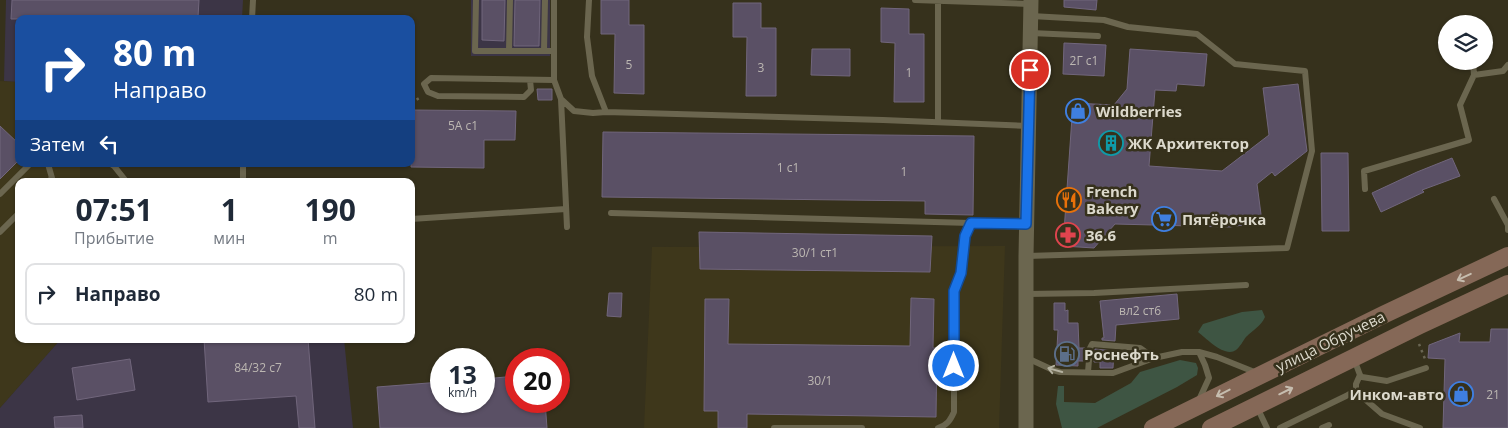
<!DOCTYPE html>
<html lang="ru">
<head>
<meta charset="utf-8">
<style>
	:root { --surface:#fff; --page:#f2f2f3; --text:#1f2937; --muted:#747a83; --line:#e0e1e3 }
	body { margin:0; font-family:"Open Sans",sans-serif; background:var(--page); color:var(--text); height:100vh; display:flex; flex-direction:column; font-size:19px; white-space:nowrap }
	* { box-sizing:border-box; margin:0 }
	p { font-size:16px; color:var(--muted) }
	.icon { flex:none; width:28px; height:28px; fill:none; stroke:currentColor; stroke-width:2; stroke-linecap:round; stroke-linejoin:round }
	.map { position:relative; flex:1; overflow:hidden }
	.drawer { position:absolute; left:15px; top:178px; width:400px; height:165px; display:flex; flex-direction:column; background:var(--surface); border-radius:10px; box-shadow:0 1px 4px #0004 }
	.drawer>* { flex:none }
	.hud { position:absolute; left:15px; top:15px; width:400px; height:152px; border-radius:10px; box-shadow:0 1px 4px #0004; background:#1a4fa0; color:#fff; overflow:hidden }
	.fabs { position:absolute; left:1438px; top:15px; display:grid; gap:10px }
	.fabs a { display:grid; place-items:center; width:55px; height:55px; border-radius:50%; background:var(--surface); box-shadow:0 1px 4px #0004; font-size:25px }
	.speed { position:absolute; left:430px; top:348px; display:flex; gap:10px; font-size:25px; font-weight:700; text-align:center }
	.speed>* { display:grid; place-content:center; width:65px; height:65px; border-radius:50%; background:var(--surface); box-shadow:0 1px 4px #0004; line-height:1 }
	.speed small { font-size:12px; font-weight:400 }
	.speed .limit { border:8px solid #d22; background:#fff; color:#111 }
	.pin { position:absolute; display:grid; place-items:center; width:42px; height:42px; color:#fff; margin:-21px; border:2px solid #fff; border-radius:50%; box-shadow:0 1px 5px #0007 }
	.me { position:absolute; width:55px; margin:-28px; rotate:0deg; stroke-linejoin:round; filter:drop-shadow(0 0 4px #0008) }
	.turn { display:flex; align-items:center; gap:18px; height:105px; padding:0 15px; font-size:22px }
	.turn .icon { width:65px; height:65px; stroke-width:2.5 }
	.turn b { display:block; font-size:35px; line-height:42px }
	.then { display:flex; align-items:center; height:48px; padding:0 15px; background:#0003; gap:10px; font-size:19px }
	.eta { display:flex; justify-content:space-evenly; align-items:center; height:85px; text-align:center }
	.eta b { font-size:30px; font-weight:700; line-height:35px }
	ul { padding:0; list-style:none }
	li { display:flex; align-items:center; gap:15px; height:62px; margin:0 10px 8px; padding:0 5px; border:2px solid var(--line); border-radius:10px }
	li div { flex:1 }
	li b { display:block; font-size:19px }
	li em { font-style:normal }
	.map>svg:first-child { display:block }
	.built { fill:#3e371b }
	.industrial { fill:#3c3546 }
	.green { fill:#3e5543 }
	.building { fill:#5a5065; stroke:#71667c }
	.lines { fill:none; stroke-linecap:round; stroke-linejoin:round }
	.path { stroke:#6a6653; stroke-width:2.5; stroke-dasharray:2.5 4; stroke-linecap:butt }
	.service { stroke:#6b664f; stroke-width:6 }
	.tertiary { stroke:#6b664f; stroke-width:15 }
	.secondary { stroke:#856857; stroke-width:18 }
	.oneway { stroke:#c6bdaf }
	.oneway2 { stroke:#b4b1a0 }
	.route-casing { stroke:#114b97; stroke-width:12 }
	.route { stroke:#1a73e8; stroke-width:9 }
	.labels { text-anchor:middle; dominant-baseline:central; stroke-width:5; stroke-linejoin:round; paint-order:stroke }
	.number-label { font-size:12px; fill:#bcb7b2 }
	.poi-label { font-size:15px; font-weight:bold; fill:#dcd9cc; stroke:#36311c; text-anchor:start }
	.street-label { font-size:15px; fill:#dcd9cc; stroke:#36311c }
</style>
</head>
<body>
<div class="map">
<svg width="1508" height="428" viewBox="0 0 1508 428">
	<rect width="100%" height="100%" fill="#36311c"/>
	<path class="built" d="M0,81L19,82V164H80V181H19V339H61L0,408Z
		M1005,246L999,428H644L652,247Z"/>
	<path class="industrial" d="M6,0H243L242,19H19V82L4,81Z
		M471,0H550V56H471Z
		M61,339H344L353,428H0V408Z"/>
	<path class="green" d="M1262,310L1265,317C1261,326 1253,330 1246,337C1243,341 1240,347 1236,350C1225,358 1207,339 1198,332L1203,324L1242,312Z
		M1180,360L1196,363L1198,368L1197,375L1177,387L1097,428H1062L1056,404L1058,386H1064V402L1095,403L1131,383L1140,372Z"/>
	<path class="building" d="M12,0H199L198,17L145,16V19H11Z
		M482,0H505L504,41L482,40Z
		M515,0H540L539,46H514Z
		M601,0H629V25H644V94L614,93L615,34H601Z
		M1064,0H1097L1096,10L1064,7Z
		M733,3H761V28H776V96H746L747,37H733Z
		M881,8L909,9V34H924V102H894L895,43L881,42Z
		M1064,43L1106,45L1104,76L1063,74Z
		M812,49H850V76L811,75Z
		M1130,49L1207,54L1204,86L1177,84L1176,91L1155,90L1149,166L1222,171L1269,135L1263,88L1298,84L1307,151L1275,176L1272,172L1257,184L1262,222L1230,227L1115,224L1094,248L1063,246L1073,103L1114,105L1127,89Z
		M537,89H552V100H538Z
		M411,110L516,111L515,140H484V168L411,167Z
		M0,126L19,144V160L0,179Z
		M603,132L974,136L973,215L925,214V201L602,197Z
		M1321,153H1348L1349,231H1322Z
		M1452,158L1460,176L1422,190L1424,192L1381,212L1372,193L1417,172Z
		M699,232L932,236L930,272L700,269Z
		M609,293H622L621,317L607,316Z
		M1177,294L1179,319L1116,325L1115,341L1102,340V338H1104L1100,301Z
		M911,298L934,299L933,348H937L936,417L747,414V428H718V411H704L705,299H729L728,344L910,346Z
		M1054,303H1065V311L1068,310V323H1078L1079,348H1085L1084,361H1078V366L1056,365L1058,330H1054Z
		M1491,329H1508V428H1443L1445,359L1428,358L1429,345L1460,333L1459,342H1490Z
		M204,339H308L315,428H299L296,396L208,402Z
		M1095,349L1114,351L1113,368H1100V362H1094Z
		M130,359L135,390L77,400L72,368Z
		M516,376V401H545L547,428H380L377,387L441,382V401H484V379Z
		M82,415L83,428H55L54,417Z"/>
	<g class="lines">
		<path class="path" d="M411,103L421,97
			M1419,344L1425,359"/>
		<path class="service" d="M476,0L475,51H554
			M554,0V80L561,99L574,111L593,113L606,112L883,120L1029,126
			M589,0L587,37L592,76L606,112
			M915,0L1030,4
			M252,19L253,0
			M1031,33L1098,36
			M509,51L510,0
			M544,51L545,0
			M1473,61L1474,75
			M530,80L531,90L524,97L438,96L428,92L424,84L431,78L554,80
			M561,99L567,227
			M938,122V1
			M48,164L52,178L49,181
			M111,164L114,166L126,181
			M243,181V164
			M1365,189L1364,171L1469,140L1460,105L1474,75L1503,71L1508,65
			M0,194L30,164
			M1494,199L1508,225V230
			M611,213L971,223
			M411,219L566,209
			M0,232L19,213
			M1027,256L1287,248L1312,151L1305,71L1235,64L1197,34L1128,27L1104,20L1031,16
			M1026,294L1094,293L1246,285
			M1027,358L1053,370L1060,372L1113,373L1154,358L1182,352H1199L1217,357L1257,373
			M1354,359L1360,375L1362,377L1387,381L1426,368
			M1088,372L1090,348L1092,344L1140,348L1154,358
			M1360,375L1356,384V390L1359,394L1382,414L1420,428
			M1198,402L1209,378L1205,365L1199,352
			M1257,407L1267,428
			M774,428H862
			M938,428C947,425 950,421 954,412V291L961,273L965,236L971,223L1026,224
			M1280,428L1346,396L1356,390
			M1322,428L1329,425"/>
		<path class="tertiary" d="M1026,428V256L1031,0"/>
		<path class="secondary" d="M1153,428L1385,314L1508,256
			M1211,428L1420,325L1508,284"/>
	</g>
	<defs><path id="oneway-shaft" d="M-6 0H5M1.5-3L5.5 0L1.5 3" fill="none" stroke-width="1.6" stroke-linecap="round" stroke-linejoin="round" transform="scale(1.25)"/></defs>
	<g class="oneway">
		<use href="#oneway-shaft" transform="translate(1464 277) rotate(155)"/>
		<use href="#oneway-shaft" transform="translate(1286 391) rotate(-26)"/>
		<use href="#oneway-shaft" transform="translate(1223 393) rotate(153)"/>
	</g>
	<use class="oneway2" href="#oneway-shaft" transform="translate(1055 370) rotate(-165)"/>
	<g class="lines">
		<defs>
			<path id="route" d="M954,366V291L961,273L965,236L971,223L1026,224L1030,70"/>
		</defs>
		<use href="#route" class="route-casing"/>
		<use href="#route" class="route"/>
	</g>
	<defs>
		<symbol id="shop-ring" viewBox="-11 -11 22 22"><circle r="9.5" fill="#36311c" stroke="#3f7fe0" stroke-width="1.5"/><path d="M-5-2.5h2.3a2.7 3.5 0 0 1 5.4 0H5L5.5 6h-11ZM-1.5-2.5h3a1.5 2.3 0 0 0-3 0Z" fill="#3f7fe0"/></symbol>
		<symbol id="building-ring" viewBox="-11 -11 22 22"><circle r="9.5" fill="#36311c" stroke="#0f9aa8" stroke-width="1.5"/><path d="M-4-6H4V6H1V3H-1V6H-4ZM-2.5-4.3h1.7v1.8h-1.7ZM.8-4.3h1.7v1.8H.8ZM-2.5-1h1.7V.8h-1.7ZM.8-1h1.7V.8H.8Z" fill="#0f9aa8"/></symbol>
		<symbol id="restaurant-ring" viewBox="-11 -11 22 22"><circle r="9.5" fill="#36311c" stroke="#e8710a" stroke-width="1.5"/><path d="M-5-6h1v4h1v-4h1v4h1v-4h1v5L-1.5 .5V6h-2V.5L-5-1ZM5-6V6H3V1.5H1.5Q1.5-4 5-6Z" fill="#e8710a"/></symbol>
		<symbol id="supermarket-ring" viewBox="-11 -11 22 22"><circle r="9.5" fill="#36311c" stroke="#3f7fe0" stroke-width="1.5"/><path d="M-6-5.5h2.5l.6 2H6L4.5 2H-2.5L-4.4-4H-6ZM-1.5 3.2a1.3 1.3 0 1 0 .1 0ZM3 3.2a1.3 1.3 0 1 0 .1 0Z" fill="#3f7fe0"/></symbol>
		<symbol id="pharmacy-ring" viewBox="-11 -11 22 22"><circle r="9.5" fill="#36311c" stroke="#e0444e" stroke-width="1.5"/><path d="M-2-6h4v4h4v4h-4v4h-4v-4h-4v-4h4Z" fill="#e0444e"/></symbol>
		<symbol id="fuel-ring" viewBox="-11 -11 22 22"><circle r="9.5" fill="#36311c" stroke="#5c6f8a" stroke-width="1.5"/><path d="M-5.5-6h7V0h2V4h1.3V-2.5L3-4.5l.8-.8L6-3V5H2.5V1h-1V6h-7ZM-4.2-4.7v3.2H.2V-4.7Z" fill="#5c6f8a"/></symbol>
	</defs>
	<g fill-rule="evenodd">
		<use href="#shop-ring" x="1064" y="97" width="28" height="28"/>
		<use href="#building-ring" x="1097" y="129" width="28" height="28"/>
		<use href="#restaurant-ring" x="1055" y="186" width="28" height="28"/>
		<use href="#supermarket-ring" x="1150" y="205" width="28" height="28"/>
		<use href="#pharmacy-ring" x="1054" y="221" width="28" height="28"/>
		<use href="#fuel-ring" x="1053" y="340" width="28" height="28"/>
		<use href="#shop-ring" x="1447" y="380" width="28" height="28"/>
	</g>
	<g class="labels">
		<g class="number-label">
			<text x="1084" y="60">2Г с1</text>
			<text x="629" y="64">5</text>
			<text x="761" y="67">3</text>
			<text x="909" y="72">1</text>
			<text x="463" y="125">5А с1</text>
			<text x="788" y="167">1 с1</text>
			<text x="904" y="171">1</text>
			<text x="815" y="252">30/1 ст1</text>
			<text x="1140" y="310">вл2 ст6</text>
			<text x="258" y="367">84/32 с7</text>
			<text x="820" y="380">30/1</text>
			<text x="1493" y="394">21</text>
		</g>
		<g class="poi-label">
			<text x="1096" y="111">Wildberries</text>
			<text x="1128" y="143">ЖК Архитектор</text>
			<text x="1086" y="191">French<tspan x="1086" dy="17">Bakery</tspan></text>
			<text x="1182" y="219">Пятёрочка</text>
			<text x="1086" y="235">36.6</text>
			<text x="1084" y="354">Роснефть</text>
			<text x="1444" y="394" text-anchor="end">Инком-авто</text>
		</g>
		<g class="street-label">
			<text transform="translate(1330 341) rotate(-26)">улица Обручева</text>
		</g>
	</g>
</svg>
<div class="fabs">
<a><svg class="icon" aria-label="layers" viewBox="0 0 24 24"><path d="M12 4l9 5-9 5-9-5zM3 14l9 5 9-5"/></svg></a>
</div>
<div class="speed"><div>13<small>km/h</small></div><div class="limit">20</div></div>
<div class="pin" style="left:1030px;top:70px;background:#d93025"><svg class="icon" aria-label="arrive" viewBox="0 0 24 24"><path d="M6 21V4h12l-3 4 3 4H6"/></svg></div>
<svg class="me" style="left:954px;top:366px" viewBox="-20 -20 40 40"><circle r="17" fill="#1a73e8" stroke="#fff" stroke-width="3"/><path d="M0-11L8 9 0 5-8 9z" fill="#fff"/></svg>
<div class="hud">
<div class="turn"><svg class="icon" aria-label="right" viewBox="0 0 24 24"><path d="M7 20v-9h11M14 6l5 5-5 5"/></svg><div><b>80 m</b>Направо</div></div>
<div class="then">Затем<svg class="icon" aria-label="left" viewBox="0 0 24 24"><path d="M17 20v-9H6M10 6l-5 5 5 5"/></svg></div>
</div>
<section class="drawer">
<div class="eta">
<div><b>07:51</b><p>Прибытие</p></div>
<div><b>1</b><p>мин</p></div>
<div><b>190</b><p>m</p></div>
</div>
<ul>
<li><svg class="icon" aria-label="right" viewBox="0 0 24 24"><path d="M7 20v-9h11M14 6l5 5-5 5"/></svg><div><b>Направо</b></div><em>80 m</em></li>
</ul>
</section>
</div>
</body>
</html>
